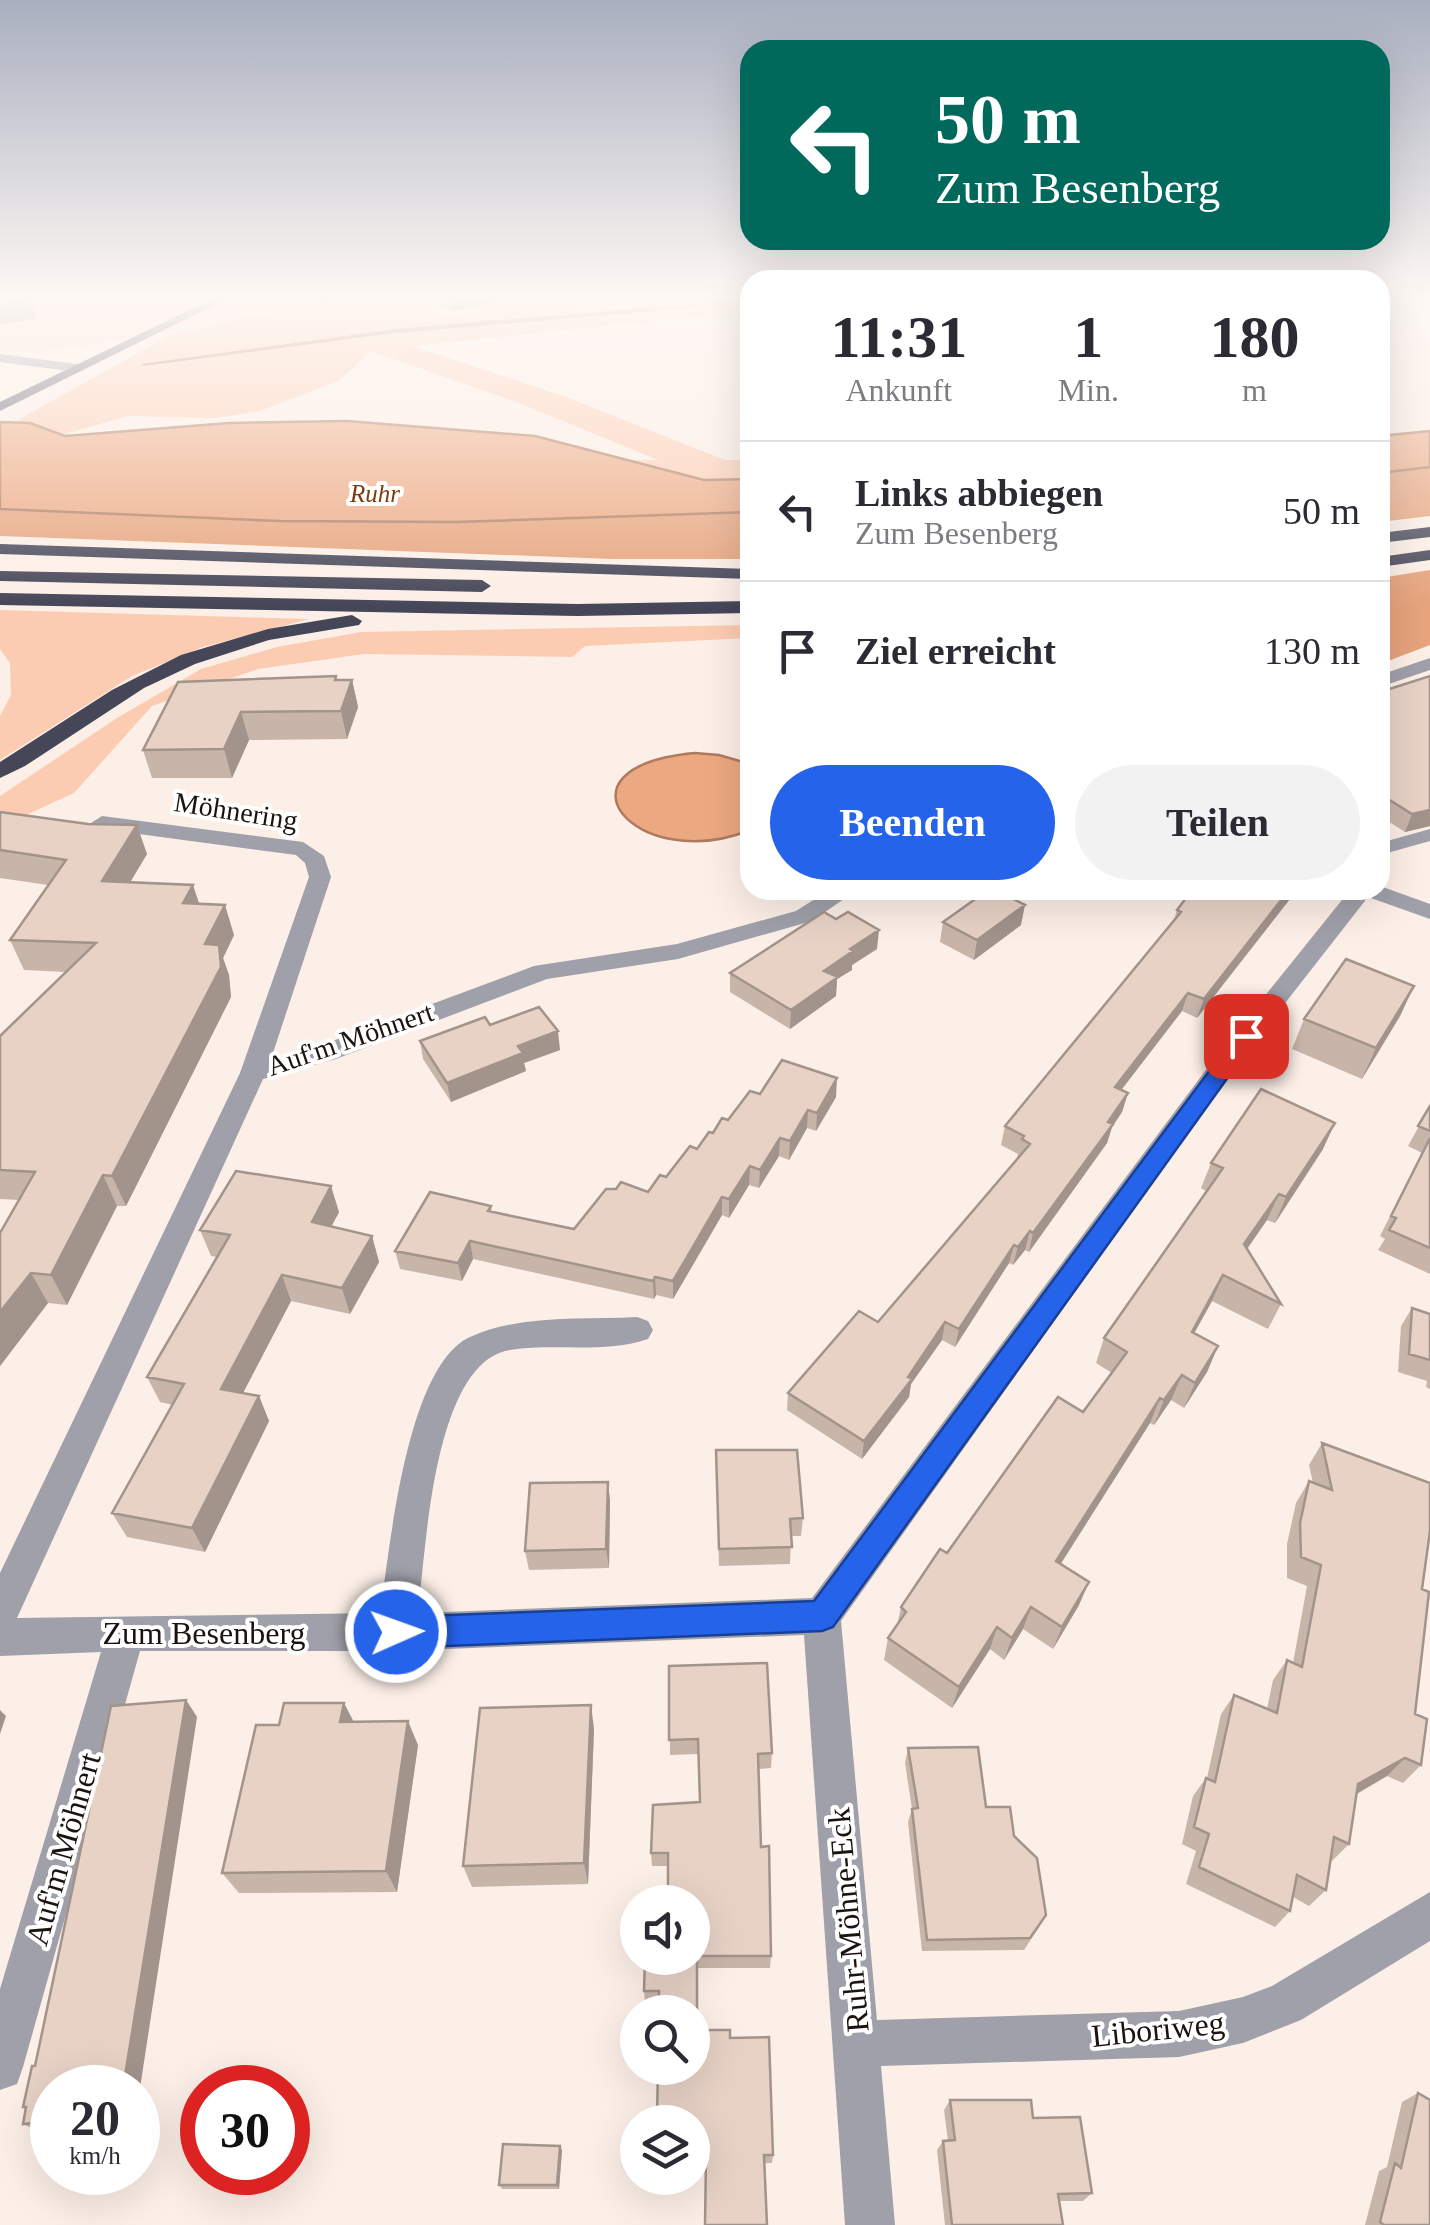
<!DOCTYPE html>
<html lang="de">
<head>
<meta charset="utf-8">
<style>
	:root { --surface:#fff; --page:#f2f2f3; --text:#2b2b33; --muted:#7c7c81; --line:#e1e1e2; --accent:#2563eb }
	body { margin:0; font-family:Georgia,serif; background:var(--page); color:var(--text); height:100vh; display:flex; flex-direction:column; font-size:38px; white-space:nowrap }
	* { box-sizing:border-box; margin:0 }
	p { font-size:32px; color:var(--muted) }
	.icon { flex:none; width:55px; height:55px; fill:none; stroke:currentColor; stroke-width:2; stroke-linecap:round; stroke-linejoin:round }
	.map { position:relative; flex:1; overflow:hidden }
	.sheet { position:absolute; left:740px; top:270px; width:650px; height:630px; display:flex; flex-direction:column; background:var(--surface); border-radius:30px; box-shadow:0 10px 40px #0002 }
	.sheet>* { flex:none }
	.hud { position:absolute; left:740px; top:40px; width:650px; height:210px; border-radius:30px; box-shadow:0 10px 40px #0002; background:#00695c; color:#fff; overflow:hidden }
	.tools { position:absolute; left:620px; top:1885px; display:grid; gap:20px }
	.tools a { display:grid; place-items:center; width:90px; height:90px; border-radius:50%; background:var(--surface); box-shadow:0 10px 40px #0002; font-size:50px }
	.speed { position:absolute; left:30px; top:2065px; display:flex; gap:20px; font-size:50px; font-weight:700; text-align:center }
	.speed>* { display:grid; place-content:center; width:130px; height:130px; border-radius:50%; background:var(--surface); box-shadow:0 10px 40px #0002; line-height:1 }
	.speed small { font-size:25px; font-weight:400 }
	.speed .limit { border:15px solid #d22; background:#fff; color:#111 }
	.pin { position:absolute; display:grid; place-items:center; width:85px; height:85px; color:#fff; margin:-42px; border-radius:20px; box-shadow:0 5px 15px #0006 }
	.me { position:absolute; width:110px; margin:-55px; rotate:88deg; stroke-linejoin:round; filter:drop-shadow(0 0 8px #0008) }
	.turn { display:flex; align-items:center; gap:35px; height:210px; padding:0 30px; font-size:45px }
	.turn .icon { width:130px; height:130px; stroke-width:2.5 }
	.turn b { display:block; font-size:70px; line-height:85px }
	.eta { display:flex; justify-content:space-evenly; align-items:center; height:170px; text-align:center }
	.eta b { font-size:60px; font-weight:700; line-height:70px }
	.button { display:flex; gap:20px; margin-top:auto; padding:20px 30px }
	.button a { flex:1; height:115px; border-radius:60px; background:var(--accent); color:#fff; font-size:40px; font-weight:700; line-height:115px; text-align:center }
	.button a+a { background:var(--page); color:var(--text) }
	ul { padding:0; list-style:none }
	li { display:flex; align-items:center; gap:30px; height:140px; padding:0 30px; border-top:2px solid var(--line) }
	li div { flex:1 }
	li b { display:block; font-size:38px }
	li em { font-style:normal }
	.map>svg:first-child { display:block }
	.built { fill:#fcdece }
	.green { fill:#fcccb2; fill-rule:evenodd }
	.forest { fill:#e6a37c }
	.water { fill:#eca881; stroke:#ad7b5f; stroke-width:2.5 }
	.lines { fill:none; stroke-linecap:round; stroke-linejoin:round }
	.stream { fill:#ad7b5f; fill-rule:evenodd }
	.service { fill:#9fa0a9; fill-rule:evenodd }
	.minor { fill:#9fa0a9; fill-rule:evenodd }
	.primary { fill:#5c5d6d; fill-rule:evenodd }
	.motorway { fill:#454658; fill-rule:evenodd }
	.wall { fill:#c8b5aa }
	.shaded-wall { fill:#a2938b }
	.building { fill:#e8d2c6; stroke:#a2938b; stroke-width:2.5 }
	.route { fill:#2563eb; stroke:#184099; stroke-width:2.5 }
	.labels { text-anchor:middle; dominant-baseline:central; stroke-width:8; stroke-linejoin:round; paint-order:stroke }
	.far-water-label { font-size:25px; font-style:italic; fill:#793c10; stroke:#fff }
	.street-label { font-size:28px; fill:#1b130f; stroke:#fff }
	.near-street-label { font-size:32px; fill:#1b130f; stroke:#fff }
</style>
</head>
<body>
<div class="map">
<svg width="1430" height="2225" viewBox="0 0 1430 2225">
	<rect width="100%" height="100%" fill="#fcefe7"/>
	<path class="built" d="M0,296H388L37,353L0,351Z
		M396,296H680L450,315Z"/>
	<path class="green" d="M388,296L450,315L680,296H750V311L412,346L566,397L725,460H750V481L0,474V430L172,334L248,317ZM371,351L519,403L658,460L463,461L95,447L64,434L128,416L215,418L260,411L340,380Z
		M0,610L309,619L203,647L132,676L0,760V716L11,695L10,663L0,649Z
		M750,625V638L585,646L572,657L364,654L258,669L152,706L74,793L0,827V796L117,718L201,669L277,647L361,632Z"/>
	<path class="forest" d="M1430,467V516L1380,522V473Z
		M0,509L280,521L455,522L750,512V559H612L0,536Z
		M1430,570V645L1380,664V578Z"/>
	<path class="water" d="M347,421L535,436L704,480L750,479V512L455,522L280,521L0,509V422L30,423L65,436L229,423Z
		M1430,431V467L1380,473V436Z
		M695,753L719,755L750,764V830C636,876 543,767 695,753Z"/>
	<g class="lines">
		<path class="stream" d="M750,299V303L396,333L144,366L141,364L396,329Z"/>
		<path class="service" d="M1430,829V841L1380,855V843Z"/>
		<path class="minor" d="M636,296H649L643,299Z
			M0,354L77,364L83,368L77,372L0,362Z
			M1430,658V670L1380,687V675Z
			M102,816L303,842L324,856L331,877L271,1059L319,1046L534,966L677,944L796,911L829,890H857L812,921L678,959L547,979L336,1059L263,1079L17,1618L380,1613C390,1549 406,1366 470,1337C520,1314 583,1320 637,1317L648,1321L653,1330L648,1339C605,1354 555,1343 510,1350C433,1362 426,1550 418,1613L812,1598L1214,1059L1350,890H1380V886L1430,904V919L1368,897L1232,1071L841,1621L877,2020L1179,2011L1243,1997L1272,1986L1430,1892V1941L1301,2020L1243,2043L1179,2057L881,2066L895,2225H845L804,1635L396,1651H140L23,2067L17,2084L0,2090V1989L101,1652L0,1656V1573L240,1073L309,877L305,863L296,855L94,828L91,823Z"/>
		<path class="primary" d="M218,296H233L0,411V402Z"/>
		<path class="motorway" d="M1430,527V537L1380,543V533Z
			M0,544L750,569V579L0,554Z
			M1430,550V560L1380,567V557Z
			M0,571L482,580L491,586L482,592L0,581Z
			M0,593L578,604L750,601V613L578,616L0,605Z
			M352,615L362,621L359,625L269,640L195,664L144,688L25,766L0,778V762L112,690L181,655L268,629Z"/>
	</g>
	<path class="wall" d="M306,296H364L320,304Z
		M421,296H531L452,311Z
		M336,676L337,680H352L358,707L347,739L249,740L232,778H152L143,750Z
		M1380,692L1430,826L1405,832L1380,816Z
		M0,812L147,854L130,882L200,904L234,935L223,958L229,975L231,997L126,1206H117L67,1305L48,1303L0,1366L19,1200L0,1199V1036L66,972L24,970L10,940L48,885L0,878Z
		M1297,890L1197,1018L1182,1011L1121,1090L1128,1093L1122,1112L1112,1127L1107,1143L1029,1252L1025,1250L1013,1265L1009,1263L955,1347L942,1340L911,1384L909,1397L862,1459L787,1410L788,1393L878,1322L1017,1158L1018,1154L1001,1145L1005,1126L1174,920L1177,910Z
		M943,922L1021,925L974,960L940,942Z
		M877,949L852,965V970L837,979L836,996L790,1029L730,992V973Z
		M1414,986L1400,1016L1362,1079L1292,1049L1304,1019Z
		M490,1025L560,1050L524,1063L526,1071L451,1102L423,1059L420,1041Z
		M760,1094L836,1097L816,1131L807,1128L789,1160L779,1156L759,1188L749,1185L729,1218L722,1215L673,1299L656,1295L654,1299L473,1259L462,1281L400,1269L395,1251L491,1206L492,1211L574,1229L648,1192L697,1149L713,1133Z
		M1430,1106V1274L1378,1250L1385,1239L1380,1236L1422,1153L1408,1146Z
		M1323,1149L1275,1223L1267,1220L1247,1249L1281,1304L1268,1329L1212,1301L1194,1333L1218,1346L1207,1372L1184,1408L1171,1400L1154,1425L1150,1423L1060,1564L1079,1605L1053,1649L1023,1629L1004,1660L990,1649L952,1708L884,1660L888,1638L897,1626L901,1607L947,1553L1083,1412L1112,1373L1096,1363L1104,1338L1206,1191L1201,1188L1211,1163Z
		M339,1212L331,1227L372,1236L379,1262L350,1314L291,1301L243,1393L259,1396L269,1421L205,1552L127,1537L112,1513L173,1405L160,1402L147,1377L217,1257L211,1256L200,1230Z
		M1412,1308L1430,1314V1389L1426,1387L1427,1381L1398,1372L1401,1326Z
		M1322,1443L1422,1589L1415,1714L1421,1765L1403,1783L1387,1776L1357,1794L1349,1844L1332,1861L1330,1860L1326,1890L1309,1906L1293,1897L1290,1911L1275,1927L1186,1884L1196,1851L1182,1844L1193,1796L1206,1778H1207L1221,1714L1234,1695L1267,1709L1273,1680L1287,1660L1293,1663L1307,1586L1287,1578V1544L1296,1503L1309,1481L1313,1483L1309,1465Z
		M716,1468L803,1518L801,1536H791L790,1564L719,1566Z
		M610,1500L609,1568L529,1570L525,1551Z
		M669,1666L772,1753L771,1768L759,1769L761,1847L771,1956L770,1968H698V2030L730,2038L773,2155L772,2163L692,2164V2122L657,2118L659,2002H645L644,1991L692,1958L668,1866H652L651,1853L700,1802L698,1754L670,1755Z
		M186,1700L197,1717L52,2088V2132L41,2133L23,2124L26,2109L23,2107L35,2066Z
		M344,1703L354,1722L418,1745L397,1892L239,1893L222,1873L279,1725Z
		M594,1729L588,1884L472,1887L463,1866Z
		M908,1748L986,1807L1014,1836L1039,1927L1024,1950L922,1951L908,1822L912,1809L905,1763Z
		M1418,2093L1430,2225H1365L1379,2171L1387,2167L1402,2102Z
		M950,2100L1033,2118L1092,2193L1083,2201H1059L1063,2225H945L937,2150L943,2141H948L944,2110Z
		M562,2150L559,2189H502L499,2185Z"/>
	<path class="shaded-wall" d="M319,296H364L320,304Z
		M450,296H531L452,311Z
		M592,296H614L592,300Z
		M30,300L36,318L0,325V305Z
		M352,680L358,707L347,739L341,711Z
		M241,712L249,740L232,778L224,749Z
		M1430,810V826L1405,832L1412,814Z
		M137,825L147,854L113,911L102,881Z
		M193,885L203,915L183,903Z
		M1289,890H1297L1197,1018L1204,999Z
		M225,905L234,935L223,958L229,975L231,997L126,1206L112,1176L205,944Z
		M1025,905L1021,925L974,960L977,940Z
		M879,930L877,949L852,965V970L837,979L836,996L790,1029L791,1010L824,971L850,949Z
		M1414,986L1400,1016L1362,1079L1376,1048Z
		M1188,993L1182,1011L1109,1106L1115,1087Z
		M558,1031L560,1050L524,1063L526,1071L451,1102L447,1083L518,1046Z
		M837,1078L836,1097L816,1131L817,1113Z
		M1128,1093L1122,1112L1112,1127L1107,1143L1029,1252L1033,1233Z
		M808,1110L807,1128L789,1160L790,1141Z
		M1335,1123L1323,1149L1275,1223L1286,1197Z
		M780,1138L779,1156L759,1188L760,1170Z
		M750,1166L749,1185L729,1218V1199Z
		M103,1175L117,1206L67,1305L51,1275Z
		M331,1186L339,1212L320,1248L312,1222Z
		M1279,1194L1267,1220L1233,1269L1244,1244Z
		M722,1197V1215L673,1299V1281Z
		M1030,1231L1025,1250L1013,1265L1018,1247Z
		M372,1236L379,1262L350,1314L342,1288Z
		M470,1241L473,1259L462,1281L458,1263Z
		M1014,1245L1009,1263L955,1347L959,1329Z
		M31,1273L48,1303L0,1366V1312Z
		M282,1275L291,1301L232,1414L221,1389Z
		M1223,1275L1212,1301L1181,1357L1192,1332Z
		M655,1277L656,1295L654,1299L653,1281Z
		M945,1322L942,1340L911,1384L909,1397L862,1459L864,1441Z
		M1218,1346L1207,1372L1184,1408L1195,1383Z
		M1182,1375L1171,1400L1154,1425L1164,1400Z
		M259,1396L269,1421L205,1552L192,1528Z
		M1160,1398L1150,1423L1048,1584L1056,1561Z
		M608,1482L610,1500L609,1568L606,1549Z
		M1089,1582L1079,1605L1053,1649L1062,1627Z
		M1031,1607L1023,1629L1004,1660L1012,1638Z
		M997,1627L990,1649L952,1708L959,1687Z
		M186,1700L197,1717L138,2101V2088H123Z
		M344,1703L356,1727L340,1722Z
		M591,1705L594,1729L588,1884L584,1863Z
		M0,1710L6,1716L0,1734Z
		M408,1721L418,1745L397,1892L386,1871Z
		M1405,1758L1387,1776L1342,1802L1358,1784Z
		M560,2146L562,2150L559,2189L557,2185Z"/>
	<path class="building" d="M0,296H25L30,300L0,305Z
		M336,676L335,680H352L341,711L241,712L224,749L143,750L178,682Z
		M1430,676V810L1412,814L1380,794V692Z
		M0,812L88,824L137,825L102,881L193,885L183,903L225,905L205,944L219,945L221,967L112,1176L103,1175L51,1275L31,1273L0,1312V1233L35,1172L0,1170V1036L96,943L10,940L66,860L0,850Z
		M988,890H996L1025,905L977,940L943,922Z
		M1192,890H1289L1204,999L1188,993L1115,1087L1128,1093L1108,1122L1113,1124L1033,1233L1030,1231L1018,1247L1014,1245L959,1329L945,1322L908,1377L912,1379L864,1441L788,1393L859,1311L878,1322L1030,1144L1022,1139L1024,1136L1005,1126L1181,912L1177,910Z
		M824,912L836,919L848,912L879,930L850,949L853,951L824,971L838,977L791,1010L730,973Z
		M1346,959L1414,986L1376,1048L1304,1019Z
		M539,1007L558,1031L518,1046L523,1053L447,1083L420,1041L485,1017L490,1025Z
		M782,1060L837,1078L817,1113L808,1110L790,1141L780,1138L760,1170L750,1166L729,1199L722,1197L673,1281L655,1277L653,1281L470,1241L458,1263L395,1251L430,1192L491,1206L488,1211L574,1229L606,1189H616L621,1182L648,1192L660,1175L666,1177L690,1146L697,1149L709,1132L713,1133L722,1118L728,1120L750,1091L760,1094Z
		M1261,1089L1335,1123L1286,1197L1279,1194L1244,1244L1281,1304L1223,1275L1192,1332L1218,1346L1195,1383L1182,1375L1164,1400L1160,1398L1056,1561L1089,1582L1062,1627L1031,1607L1012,1638L997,1627L959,1687L888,1638L906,1612L901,1607L940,1549L947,1553L1058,1397L1083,1412L1127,1352L1104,1338L1223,1168L1211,1163Z
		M1430,1106V1131L1418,1126Z
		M1430,1138V1248L1389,1230L1396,1218L1391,1216Z
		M236,1171L331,1186L312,1222L372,1236L342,1288L282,1275L221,1389L259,1396L192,1528L112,1513L184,1384L147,1377L230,1235L200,1230Z
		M1412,1308L1430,1314V1360L1409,1354Z
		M1322,1443L1430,1483V1531L1422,1589L1429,1592L1415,1714L1427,1719L1421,1765L1405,1758L1358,1784L1349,1844L1334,1837L1326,1890L1297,1875L1290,1911L1199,1867L1209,1834L1194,1827L1206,1778L1215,1782L1234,1695L1277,1713L1287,1660L1302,1667L1321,1565L1301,1557L1300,1523L1309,1481L1332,1490Z
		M716,1450H797L803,1518L790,1519L792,1547L719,1549Z
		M608,1482L606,1549L525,1551L530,1483Z
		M767,1663L772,1753L758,1754L761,1847L769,1846L771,1956H697V2030H730V2038L769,2037L773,2155H764L767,2225H705L706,2156H692V2122H647V2118H657L658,2068H692V2012H659V1991H644L645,1958H692V1902H668V1853H651L653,1805L700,1802L698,1739L669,1740V1666Z
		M186,1700L123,2088H52V2121L23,2124L26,2107H23L32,2066H35L111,1706Z
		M284,1703H344L340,1722L408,1721L386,1871L222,1873L256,1725H279Z
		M591,1705L584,1863L463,1866L480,1708Z
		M978,1747L986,1807H1010L1014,1836L1037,1858L1046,1915L1030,1938L927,1940L912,1809L918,1808L908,1748Z
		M1418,2093L1430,2100V2225H1384L1380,2222L1395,2163L1401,2168Z
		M950,2100H1031L1033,2118L1080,2117L1092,2193L1058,2194L1063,2225H952L943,2141L955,2140Z
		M503,2144L560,2146L557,2185H499Z"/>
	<linearGradient id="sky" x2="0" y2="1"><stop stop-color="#a9afbf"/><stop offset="0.49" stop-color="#fef8f4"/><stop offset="1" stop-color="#fef8f4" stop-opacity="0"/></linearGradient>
	<rect width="1430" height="607" fill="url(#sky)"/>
	<path class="route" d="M1246,1029L1257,1036L1254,1041L833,1627L822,1631L396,1648L385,1643L381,1632L385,1622L396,1617L814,1601L1239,1031Z"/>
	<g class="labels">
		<g class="far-water-label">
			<text x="375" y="493">Ruhr</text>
		</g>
		<g class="street-label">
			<text transform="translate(236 811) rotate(9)">Möhnering</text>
			<text transform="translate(350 1039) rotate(-19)">Auf'm Möhnert</text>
		</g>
		<g class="near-street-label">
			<text x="204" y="1633">Zum Besenberg</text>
			<text transform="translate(63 1849) rotate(-74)">Auf'm Möhnert</text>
			<text transform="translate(848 1920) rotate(-95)">Ruhr-Möhne-Eck</text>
			<text transform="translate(1158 2029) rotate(-6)">Liboriweg</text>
		</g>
	</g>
</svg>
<div class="tools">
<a><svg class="icon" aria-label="sound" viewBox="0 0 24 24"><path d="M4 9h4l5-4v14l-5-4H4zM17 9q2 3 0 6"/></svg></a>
<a><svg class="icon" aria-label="search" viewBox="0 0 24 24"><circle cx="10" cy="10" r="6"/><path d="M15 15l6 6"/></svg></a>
<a><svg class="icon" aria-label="layers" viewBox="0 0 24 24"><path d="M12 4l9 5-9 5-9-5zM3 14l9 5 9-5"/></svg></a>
</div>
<div class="speed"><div>20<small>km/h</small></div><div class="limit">30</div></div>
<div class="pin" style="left:1246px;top:1036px;background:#d93025"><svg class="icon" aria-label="arrive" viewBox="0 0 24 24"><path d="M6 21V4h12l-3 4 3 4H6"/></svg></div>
<svg class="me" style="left:396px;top:1632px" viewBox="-20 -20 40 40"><circle r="17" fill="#2563eb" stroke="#fff" stroke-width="3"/><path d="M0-11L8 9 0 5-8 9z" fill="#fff"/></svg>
<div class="hud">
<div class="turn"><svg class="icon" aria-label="left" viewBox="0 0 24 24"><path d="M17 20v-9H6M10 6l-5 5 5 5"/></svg><div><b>50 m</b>Zum Besenberg</div></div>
</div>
<section class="sheet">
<div class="eta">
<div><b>11:31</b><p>Ankunft</p></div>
<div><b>1</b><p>Min.</p></div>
<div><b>180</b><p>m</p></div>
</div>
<ul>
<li><svg class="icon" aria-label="left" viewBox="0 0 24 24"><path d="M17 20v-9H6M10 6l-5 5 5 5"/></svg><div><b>Links abbiegen</b><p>Zum Besenberg</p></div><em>50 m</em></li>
<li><svg class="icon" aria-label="arrive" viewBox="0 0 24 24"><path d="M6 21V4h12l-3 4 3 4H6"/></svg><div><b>Ziel erreicht</b></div><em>130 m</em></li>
</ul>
<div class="button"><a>Beenden</a><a>Teilen</a></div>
</section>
</div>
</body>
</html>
